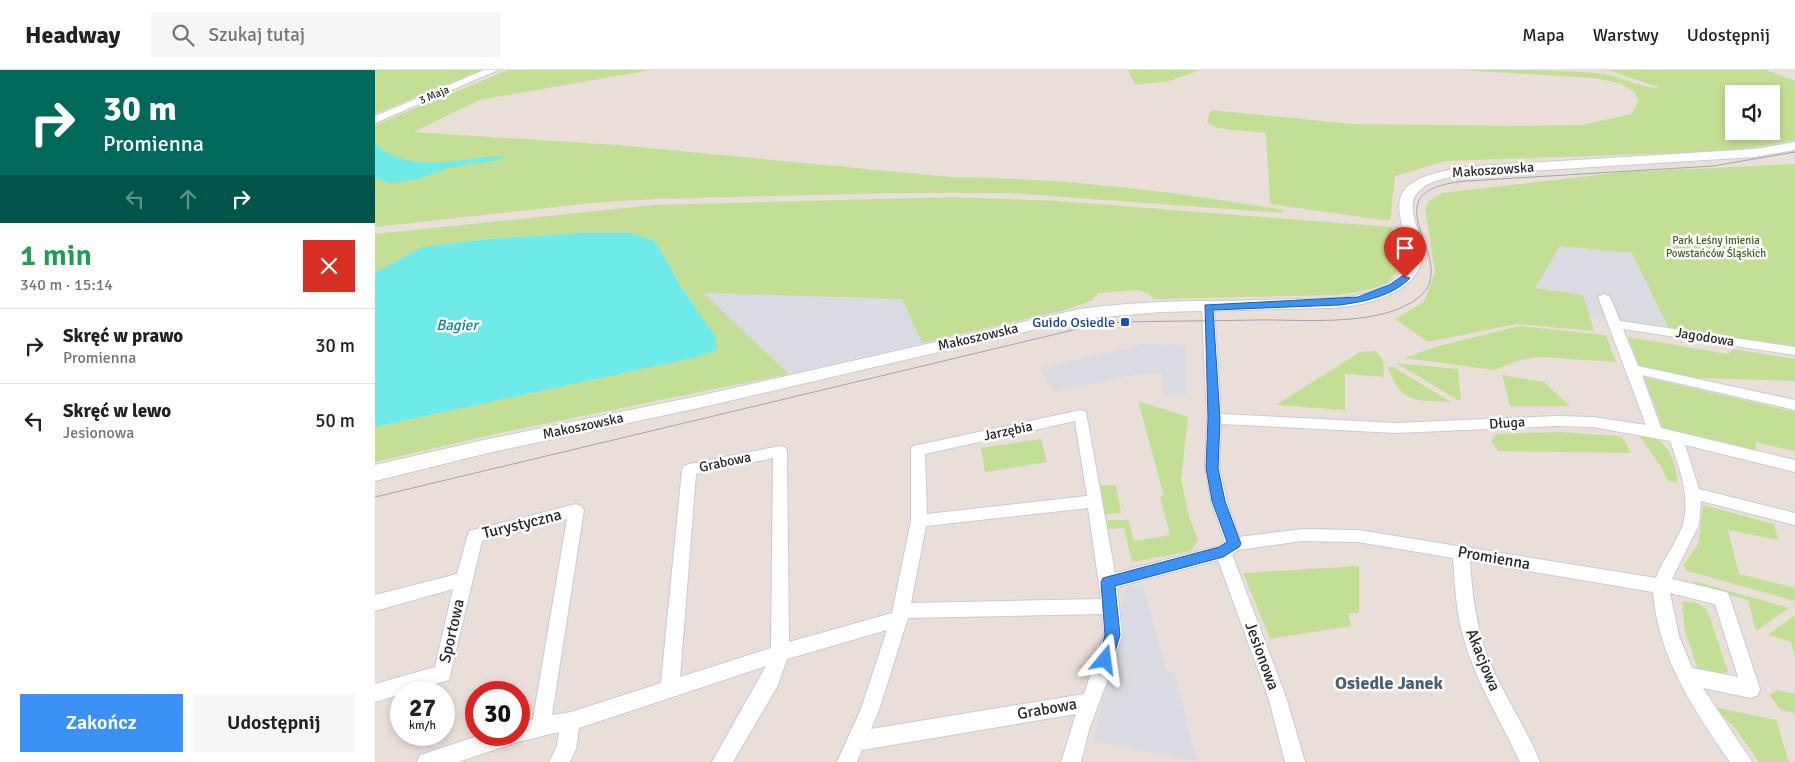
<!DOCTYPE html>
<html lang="pl">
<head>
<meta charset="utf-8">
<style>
	:root { --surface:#fff; --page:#f6f6f6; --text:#202124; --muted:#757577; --line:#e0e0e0; --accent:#3c91f4 }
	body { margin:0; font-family:Signika,sans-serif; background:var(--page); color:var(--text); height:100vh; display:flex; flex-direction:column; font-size:19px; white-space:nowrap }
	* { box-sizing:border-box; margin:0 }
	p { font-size:16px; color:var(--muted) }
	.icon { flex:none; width:28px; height:28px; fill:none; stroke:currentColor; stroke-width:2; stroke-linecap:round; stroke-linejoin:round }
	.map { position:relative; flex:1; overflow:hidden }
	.drawer { display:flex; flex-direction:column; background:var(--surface); width:375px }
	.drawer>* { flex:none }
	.hud { background:#00695c; color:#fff; overflow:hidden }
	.controls { position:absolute; left:1350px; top:15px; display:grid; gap:10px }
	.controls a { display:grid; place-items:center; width:55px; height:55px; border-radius:0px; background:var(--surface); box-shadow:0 2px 8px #0003; font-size:25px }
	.speed { position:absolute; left:15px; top:611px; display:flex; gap:10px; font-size:25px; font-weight:700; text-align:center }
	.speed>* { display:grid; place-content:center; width:65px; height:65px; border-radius:50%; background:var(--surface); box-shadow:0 2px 8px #0003; line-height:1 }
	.speed small { font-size:12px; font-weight:400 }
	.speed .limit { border:8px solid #d22; background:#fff; color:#111 }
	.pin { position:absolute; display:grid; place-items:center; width:42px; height:42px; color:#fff; margin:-51px -21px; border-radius:50% 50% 50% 0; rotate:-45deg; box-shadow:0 0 5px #0007 }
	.pin .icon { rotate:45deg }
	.me { position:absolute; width:55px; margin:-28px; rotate:16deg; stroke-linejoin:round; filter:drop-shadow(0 0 4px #0008) }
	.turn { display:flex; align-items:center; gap:18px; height:105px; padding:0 20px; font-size:22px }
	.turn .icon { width:65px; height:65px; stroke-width:2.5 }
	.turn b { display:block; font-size:35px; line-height:42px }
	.lanes { display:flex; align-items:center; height:48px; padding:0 20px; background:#0003; justify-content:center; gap:25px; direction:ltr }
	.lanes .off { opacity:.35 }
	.round { display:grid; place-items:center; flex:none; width:52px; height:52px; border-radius:0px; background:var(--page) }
	.summary { display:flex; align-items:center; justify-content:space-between; height:85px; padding:0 20px }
	h1 { font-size:30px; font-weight:600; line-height:38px; color:#1e9e55 }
	.cta { display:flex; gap:10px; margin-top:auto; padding:10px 20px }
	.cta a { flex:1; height:58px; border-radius:0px; background:var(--accent); color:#fff; font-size:20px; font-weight:600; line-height:58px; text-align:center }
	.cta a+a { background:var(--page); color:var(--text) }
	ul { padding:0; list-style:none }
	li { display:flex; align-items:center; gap:15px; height:75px; padding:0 20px; border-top:1px solid var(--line) }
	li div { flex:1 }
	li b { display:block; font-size:19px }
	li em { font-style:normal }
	header { display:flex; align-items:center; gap:30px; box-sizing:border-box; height:70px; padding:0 25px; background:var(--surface); border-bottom:1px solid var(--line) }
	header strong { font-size:24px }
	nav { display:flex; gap:28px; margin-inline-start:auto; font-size:18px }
	.search { width:350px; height:45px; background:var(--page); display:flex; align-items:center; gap:12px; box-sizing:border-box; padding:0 18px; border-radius:0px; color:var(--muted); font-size:19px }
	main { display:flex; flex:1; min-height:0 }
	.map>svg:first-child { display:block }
	.industrial { fill:#dadae2 }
	.green { fill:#c3df96; fill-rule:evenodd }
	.water { fill:#6eeae9 }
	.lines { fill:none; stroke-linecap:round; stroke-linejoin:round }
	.minor-casing { stroke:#c5ccd5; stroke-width:2 }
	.secondary-casing { stroke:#c5ccd5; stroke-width:2 }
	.minor { fill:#fff; fill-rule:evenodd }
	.secondary { fill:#fff; fill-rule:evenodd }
	.tram { stroke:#9ca5b1; stroke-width:1 }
	.route { fill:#3c91f4; stroke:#275e9f }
	.transit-dot { fill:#1a4fb4; stroke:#fff; stroke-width:2 }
	.labels { text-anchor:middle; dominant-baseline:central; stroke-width:5; stroke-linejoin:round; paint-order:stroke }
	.far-street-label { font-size:11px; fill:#272727; stroke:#fff }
	.far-park-label { font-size:11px; fill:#3d611b; stroke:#fff }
	.street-label { font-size:14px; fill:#272727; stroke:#fff }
	.transit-label { font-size:14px; fill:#164399; stroke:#fff; text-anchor:end }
	.water-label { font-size:15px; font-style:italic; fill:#11838c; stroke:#fff }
	.near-street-label { font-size:16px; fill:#272727; stroke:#fff }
	.near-neighbourhood-label { font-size:18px; font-weight:bold; fill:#4a5e76; stroke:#fff }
</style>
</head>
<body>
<header>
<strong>Headway</strong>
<div class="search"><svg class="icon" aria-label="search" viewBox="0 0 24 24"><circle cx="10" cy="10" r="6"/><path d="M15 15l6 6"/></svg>Szukaj tutaj</div>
<nav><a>Mapa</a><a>Warstwy</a><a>Udostępnij</a></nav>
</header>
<main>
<section class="drawer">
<div class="hud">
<div class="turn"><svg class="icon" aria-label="right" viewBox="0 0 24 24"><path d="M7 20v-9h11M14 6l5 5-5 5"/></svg><div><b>30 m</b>Promienna</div></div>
<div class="lanes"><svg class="icon off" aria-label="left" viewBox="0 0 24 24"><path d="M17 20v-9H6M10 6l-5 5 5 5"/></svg><svg class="icon off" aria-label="ahead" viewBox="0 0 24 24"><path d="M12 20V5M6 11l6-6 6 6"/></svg><svg class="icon" aria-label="right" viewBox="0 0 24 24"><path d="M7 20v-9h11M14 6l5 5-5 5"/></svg></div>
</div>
<div class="summary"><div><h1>1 min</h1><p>340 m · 15:14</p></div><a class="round" style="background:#d93025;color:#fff"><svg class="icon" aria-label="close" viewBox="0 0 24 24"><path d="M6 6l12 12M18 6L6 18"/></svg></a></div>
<ul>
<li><svg class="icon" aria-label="right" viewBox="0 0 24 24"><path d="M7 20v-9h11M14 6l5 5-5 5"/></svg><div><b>Skręć w prawo</b><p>Promienna</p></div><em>30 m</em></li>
<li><svg class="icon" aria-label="left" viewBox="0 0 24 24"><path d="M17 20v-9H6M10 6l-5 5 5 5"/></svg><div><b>Skręć w lewo</b><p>Jesionowa</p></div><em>50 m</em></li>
</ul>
<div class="cta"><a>Zakończ</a><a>Udostępnij</a></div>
</section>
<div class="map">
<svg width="1420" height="692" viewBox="0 0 1420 692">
	<rect width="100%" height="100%" fill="#eaded9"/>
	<path class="industrial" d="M1185,176L1257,183L1293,257L1214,246L1207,225L1160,218Z
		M327,223L527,229L547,273L414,304Z
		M769,274L811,275L812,325L788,323L787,304H763L679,322L666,298Z
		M768,516L792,602L799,603L822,692L719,671L750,517Z"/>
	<path class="green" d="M0,0H107L0,44Z
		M133,0H276L104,30L39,62L242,75L576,107C688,108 798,121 908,140V143L633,123H520L278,129L217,133L0,157V55Z
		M753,0H825L794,11L760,15Z
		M1084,0C1130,0 1176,0 1222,3C1244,5 1263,18 1285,18L1233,0H1391L1420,11V70L1355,81L1071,91L1020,106L1015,151L895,134L891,63L842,58L832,52L836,40L977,54L1145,56L1207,55L1256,44L1264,31L1258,21L1244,13L1219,8ZM1359,24H1396V61H1359Z
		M1420,94V277L1293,257L1257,183L1185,176L1160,218L1208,225L1219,261L1142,254L1053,272L1020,249L1049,232L1060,201L1050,139L1054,131L1067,123L1249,102Z
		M579,127L684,131L1017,157L1025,198L1013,212L1000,218L966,225L780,229L772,223L763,220L724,223L716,231L690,240L547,273L527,229L328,223L414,304L125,363L0,392V357L318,288L342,280L280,171L256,163H205L115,169L47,177L0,203V164L279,135Z
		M1144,256L1231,265L1241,292L1163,287L1145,290L1119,300L1029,288L1064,276Z
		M1253,267L1353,284L1358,279L1420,289V311L1296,307L1265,298Z
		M1001,281L1008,290L1009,307L970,304V340L901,335L985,282Z
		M1021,293L1083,299L1086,329L1083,330Z
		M1013,297H1018L1076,332C1042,331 1025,334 1013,297Z
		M1127,305L1169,312L1195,336H1135Z
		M1269,307L1420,342V381L1380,372L1382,383L1288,359Z
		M763,331L813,347L806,409L814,447L823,470L816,481L757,492L749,458L733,459V450H753L759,471L795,465L785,427L789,426Z
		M1184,362L1244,366L1247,367L1256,383L1123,381L1116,371L1121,364Z
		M1265,367C1290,362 1303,393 1302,413L1292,410L1287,398Z
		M666,369L672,392L610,402L606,378Z
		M741,415L746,443L726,445L721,416Z
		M1328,435L1399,454L1403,470L1353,460L1364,504L1420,518V531L1312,501L1308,496L1324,472Z
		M984,496V543H973L976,556L895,569L868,503Z
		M1319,511L1414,538L1381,561L1373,530L1320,516Z
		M1307,532C1318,531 1327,533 1333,542L1353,602L1344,605L1323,599L1310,562Z
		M1420,545V586L1416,572L1393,565Z
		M1403,620L1420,624V643L1406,640L1394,625Z
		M1339,637L1401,650L1414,692H1384L1360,658Z"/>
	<path class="water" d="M0,73C35,108 89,86 131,86L123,90L73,98L40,110L14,113L0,108Z
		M205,163H256L280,171L306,217L340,266L342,280L318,288L0,357V203L47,177L115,169Z"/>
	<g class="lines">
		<defs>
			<path id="minor" d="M1229,224L1235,227L1245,251L1420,277V285L1248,259L1263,296L1420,330V340L1267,305L1286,358L1420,390V402L1310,375L1324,419L1420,443V455L1326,431L1324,455L1297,509L1347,521L1353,523L1355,528L1385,619L1383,625L1376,628L1328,618L1377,692H1355C1319,640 1283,587 1278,522L1095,491C1097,523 1101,555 1112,585C1126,622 1150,655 1165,692H1145C1126,651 1101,612 1089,569C1081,543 1080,515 1078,488L983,472L927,471L863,480L857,484L912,630L930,692H910L894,630L843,490L742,517L747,565L736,601L714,660L706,692H686L701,644L487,680L482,692H462L486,639L512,560L412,589L403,615L358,692H337L391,596L204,658L201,679L195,692H174L182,676L184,662L143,672L83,692H42L45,685L106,665H144V653L158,649L192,449L107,471L74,610L0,632V614L60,597L78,519L0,541V525L82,504L94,461L201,434L206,436L209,440L177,645L196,642L286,613L307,400L309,396L314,394L405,376L410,377L412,381L414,572L517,543L536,451V380L538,376L543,375L706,340L711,342L740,503L843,476L850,472L836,431L830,397L832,349L827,237L833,233L839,237L846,344L1021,353L1181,346L1218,347L1271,355L1223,227ZM700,351L712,426L552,444L550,384ZM846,354L1021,363L1181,356L1218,357L1295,371C1305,400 1319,434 1304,464C1297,479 1287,492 1281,508L983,460L927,459L864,467L852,431L844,397ZM398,388L396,578L305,607L321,404ZM713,438L726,529L536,533L551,456ZM1295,523L1340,534L1363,607L1317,598L1304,566ZM727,544L729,565L709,624L496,659L504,640L533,548Z"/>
			<path id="secondary" d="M109,0H123L0,53V46Z
				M1420,72V80L1379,87L1086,105C1072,108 1054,110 1044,121C1029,135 1045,160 1047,176C1053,224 987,237 952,238L786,242L705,249L328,337L113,383L0,411V395L113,369L328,325L705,239C742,234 778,232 815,231C850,231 886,230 921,229C954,228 985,231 1014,213C1057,185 1005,142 1033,116C1047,104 1068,102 1086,97L1379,79Z"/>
		</defs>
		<use href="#minor" class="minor-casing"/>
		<use href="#secondary" class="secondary-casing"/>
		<use href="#minor" class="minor"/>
		<use href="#secondary" class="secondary"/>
		<path class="tram" d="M0,427L719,255L747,252C791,251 835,251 880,250C926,249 1004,258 1043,228C1091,191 984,120 1092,111L1338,96L1420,82"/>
	</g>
	<path class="route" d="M1027,206L1035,208C1018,226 988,232 965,235L838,240L845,349L843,398L850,431L866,474L864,477L848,487L740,516L745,565L736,595L730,597L725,595L723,590L730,565L726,512L728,508L844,477L852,472L837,431L831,398L833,349L830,235L983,227L1014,215Z"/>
	<rect class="transit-dot" x="745" y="247" width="10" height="10" rx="2.5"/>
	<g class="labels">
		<g class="far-street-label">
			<text transform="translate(59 25) rotate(-23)">3 Maja</text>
		</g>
		<g class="far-park-label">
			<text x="1341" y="170">Park Leśny imienia<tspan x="1341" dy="13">Powstańców Śląskich</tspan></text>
		</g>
		<g class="street-label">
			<text transform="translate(1118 100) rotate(-4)">Makoszowska</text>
			<text transform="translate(603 267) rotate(-13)">Makoszowska</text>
			<text transform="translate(1330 267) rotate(9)">Jagodowa</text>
			<text transform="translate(1132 353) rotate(-4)">Długa</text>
			<text transform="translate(208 356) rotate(-12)">Makoszowska</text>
			<text transform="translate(633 361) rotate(-12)">Jarzębia</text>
			<text transform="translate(350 392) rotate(-12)">Grabowa</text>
		</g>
		<g class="transit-label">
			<text x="740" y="252">Guido Osiedle</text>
		</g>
		<g class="water-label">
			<text x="82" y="255">Bagier</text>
		</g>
		<g class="near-street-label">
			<text transform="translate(147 454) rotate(-14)">Turystyczna</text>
			<text transform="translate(1119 488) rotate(10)">Promienna</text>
			<text transform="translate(77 561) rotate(-77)">Sportowa</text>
			<text transform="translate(887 586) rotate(70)">Jesionowa</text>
			<text transform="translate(1108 590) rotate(68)">Akacjowa</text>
			<text transform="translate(672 639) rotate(-10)">Grabowa</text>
		</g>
		<g class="near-neighbourhood-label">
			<text x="1014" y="613">Osiedle Janek</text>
		</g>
	</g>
</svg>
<div class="controls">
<a><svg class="icon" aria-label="sound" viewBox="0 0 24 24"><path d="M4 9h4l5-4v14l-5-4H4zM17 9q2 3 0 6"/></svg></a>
</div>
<div class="speed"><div>27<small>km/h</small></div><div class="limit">30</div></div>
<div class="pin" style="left:1030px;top:208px;background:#d93025"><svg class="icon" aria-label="arrive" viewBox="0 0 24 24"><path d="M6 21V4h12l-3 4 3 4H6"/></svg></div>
<svg class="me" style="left:730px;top:590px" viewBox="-20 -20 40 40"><path d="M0-17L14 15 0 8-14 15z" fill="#3c91f4" stroke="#fff" stroke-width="4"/></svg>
</div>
</main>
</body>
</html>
